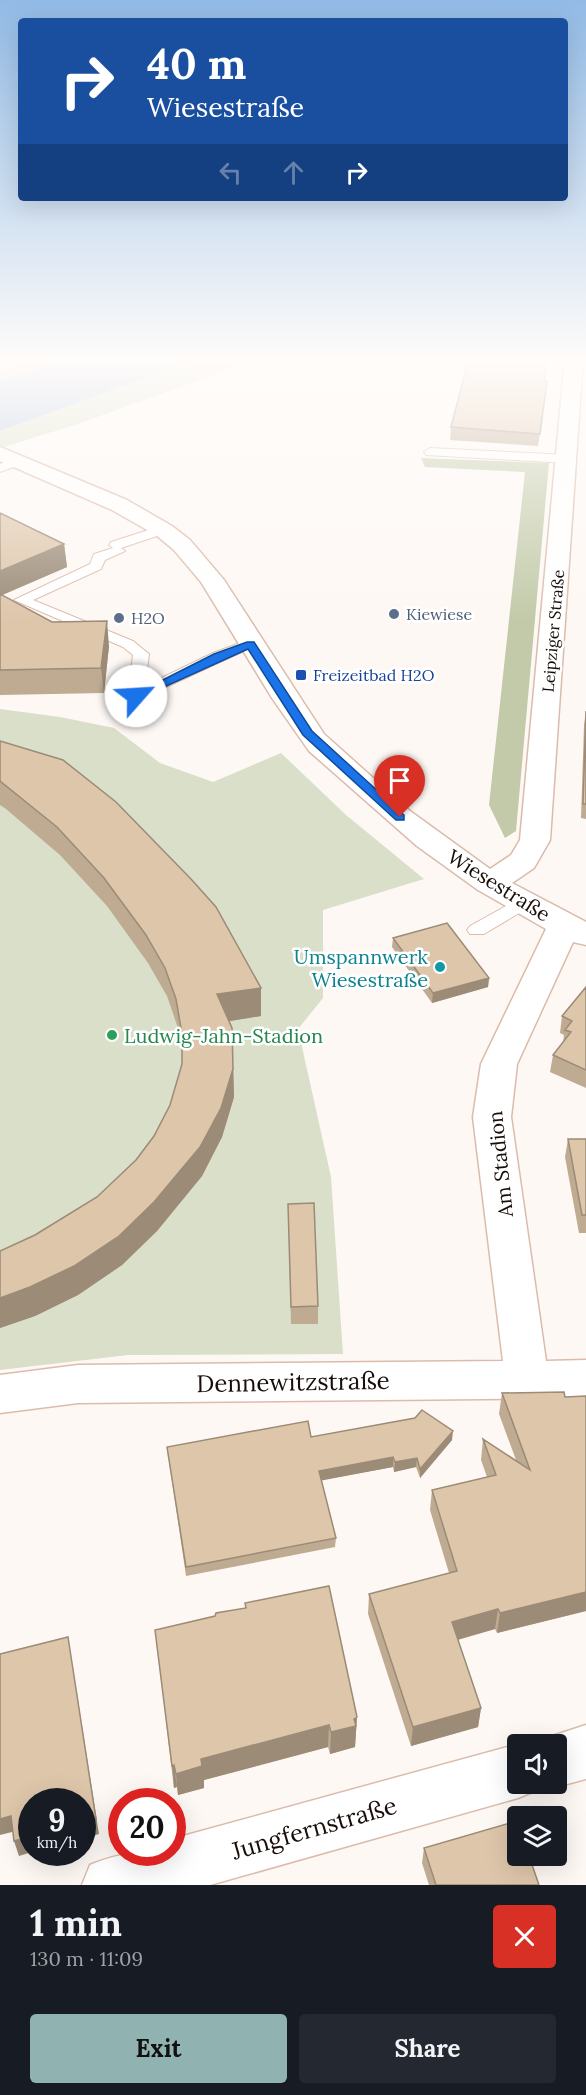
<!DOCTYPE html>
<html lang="en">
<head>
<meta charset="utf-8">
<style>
	:root { --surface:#171b24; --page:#242831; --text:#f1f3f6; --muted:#9ea1a6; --accent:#90b3b1 }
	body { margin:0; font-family:Lora,serif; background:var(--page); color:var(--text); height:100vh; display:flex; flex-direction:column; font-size:22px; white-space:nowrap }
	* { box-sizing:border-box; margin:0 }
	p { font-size:20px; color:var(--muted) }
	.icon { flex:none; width:33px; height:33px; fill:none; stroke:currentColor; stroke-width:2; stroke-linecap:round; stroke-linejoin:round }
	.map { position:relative; height:1885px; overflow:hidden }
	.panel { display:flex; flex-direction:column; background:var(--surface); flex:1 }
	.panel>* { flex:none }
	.banner { position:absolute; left:18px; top:18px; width:550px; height:183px; border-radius:6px; box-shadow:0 6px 24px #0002; background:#1a4fa0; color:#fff; overflow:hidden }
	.buttons { position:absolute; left:507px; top:1734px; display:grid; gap:12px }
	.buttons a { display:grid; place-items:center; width:60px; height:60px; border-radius:6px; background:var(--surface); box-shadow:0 6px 24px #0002; font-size:30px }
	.speed { position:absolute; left:18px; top:1788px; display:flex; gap:12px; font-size:30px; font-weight:700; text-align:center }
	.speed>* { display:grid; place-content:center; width:78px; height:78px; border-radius:50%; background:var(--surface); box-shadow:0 6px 24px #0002; line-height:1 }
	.speed small { font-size:15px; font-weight:400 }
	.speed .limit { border:9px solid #d22; background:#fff; color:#111 }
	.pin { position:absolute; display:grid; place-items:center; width:51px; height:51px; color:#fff; margin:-62px -26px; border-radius:50% 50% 50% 0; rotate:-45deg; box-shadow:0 0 6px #0007 }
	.pin .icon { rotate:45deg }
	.me { position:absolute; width:66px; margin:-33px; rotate:64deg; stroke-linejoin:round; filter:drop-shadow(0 0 4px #0008) }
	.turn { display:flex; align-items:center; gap:21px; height:126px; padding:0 30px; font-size:27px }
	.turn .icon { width:78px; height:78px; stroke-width:2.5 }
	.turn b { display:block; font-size:42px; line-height:51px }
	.lanes { display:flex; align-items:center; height:57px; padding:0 30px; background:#0003; justify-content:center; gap:30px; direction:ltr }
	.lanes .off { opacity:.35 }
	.round { display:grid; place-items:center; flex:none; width:63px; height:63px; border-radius:6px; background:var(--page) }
	.head { display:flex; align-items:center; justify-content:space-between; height:102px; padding:0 30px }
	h1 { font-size:36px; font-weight:700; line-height:45px }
	.action { display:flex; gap:12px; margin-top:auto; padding:12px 30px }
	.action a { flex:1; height:69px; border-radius:6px; background:var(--accent); color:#111; font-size:24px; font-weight:700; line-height:69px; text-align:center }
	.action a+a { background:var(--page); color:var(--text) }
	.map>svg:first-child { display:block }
	.green { fill:#d9dfc8 }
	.forest { fill:#c2caa9 }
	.water { fill:#aec4e0 }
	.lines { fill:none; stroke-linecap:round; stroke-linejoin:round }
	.service-casing { stroke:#dbbcab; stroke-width:2 }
	.minor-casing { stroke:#dbbcab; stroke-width:3 }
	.service { fill:#fff; fill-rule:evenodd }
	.minor { fill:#fff; fill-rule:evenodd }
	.wall { fill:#bfaa92 }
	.shaded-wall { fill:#9b8b77 }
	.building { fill:#dec6aa; stroke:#9b8b77; stroke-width:1.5 }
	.route { fill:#1a73e8; stroke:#114b97; stroke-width:1.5 }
	.service-dot { fill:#5c6f8a; stroke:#fff; stroke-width:2 }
	.transit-dot { fill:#1a4fb4; stroke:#fff; stroke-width:2 }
	.culture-dot { fill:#0f9aa8; stroke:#fff; stroke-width:2 }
	.leisure-dot { fill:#2e9e5b; stroke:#fff; stroke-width:2 }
	.labels { text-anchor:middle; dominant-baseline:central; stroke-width:5; stroke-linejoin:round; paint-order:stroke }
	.far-service-label { font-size:16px; fill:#4e5e75; stroke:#fff; text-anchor:start }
	.far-street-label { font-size:16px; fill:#180d08; stroke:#fff }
	.far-transit-label { font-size:16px; fill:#164399; stroke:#fff; text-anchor:start }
	.street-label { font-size:20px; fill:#180d08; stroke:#fff }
	.culture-label { font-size:20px; fill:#0d838f; stroke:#fff; text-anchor:end }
	.leisure-label { font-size:20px; fill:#27864d; stroke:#fff; text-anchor:start }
	.near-street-label { font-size:24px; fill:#180d08; stroke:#fff }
</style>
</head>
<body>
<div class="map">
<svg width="586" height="1885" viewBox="0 0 586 1885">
	<rect width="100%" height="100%" fill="#fef8f4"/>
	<path class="green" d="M26,358H70L0,381V367Z
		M200,358H261L78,424L0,448V431Z
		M0,709L60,717L114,728L160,763L213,782L281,753L346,815L424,879L323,910V998L298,1029L331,1177L343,1354L128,1355L0,1370Z"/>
	<path class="forest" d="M421,458L549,463L516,831L505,838L489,805L525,472L425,467Z"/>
	<path class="water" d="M70,358H200L0,431V381Z"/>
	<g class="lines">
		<defs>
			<path id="service" d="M430,448L568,455L574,459L568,463L426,455L424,452Z
				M18,457L22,458V464L0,472V464Z
				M161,526L166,527V533L121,548L125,551L105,560L101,569L33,600L133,641L149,654L145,686L213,653L251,639L259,644L136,701L128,696L133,655L123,647L14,600L90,564L94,554L113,548L109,545L111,542Z
				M524,896L531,898L533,902L531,906L484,934H470L467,930L470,926Z"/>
			<path id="minor" d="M29,358L26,362L0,371V359Z
				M565,358H583L550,840L534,868L512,883L586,922V945L573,942L517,1064L511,1117L546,1361L586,1360V1398L78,1403L0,1413V1375L78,1365L503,1361L473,1117L481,1064L546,929L478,890L417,846L309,751L272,698L201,582L174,550L156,535L112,510L0,461V447L127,500L172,526L190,540L224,580L324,734L410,811L490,869L511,855L520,840Z
				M586,1725V1779L556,1787L548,1784H556V1744H536L537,1741Z
				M518,1744V1784H540L537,1790L518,1798L210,1885H82L90,1865C120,1852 140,1852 172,1852V1839Z"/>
		</defs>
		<use href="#service" class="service-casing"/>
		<use href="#minor" class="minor-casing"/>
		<use href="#service" class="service"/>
		<use href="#minor" class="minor"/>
	</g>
	<path class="wall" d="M544,381L546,394L538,446L450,440L451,427Z
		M0,513L64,544L67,567L2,595L52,622L109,646L104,693L0,695Z
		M586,711V819L581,818L584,725Z
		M0,741L261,1016L229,1021L232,1028L234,1097L222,1137L202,1176L157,1231L122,1265L78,1295L35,1316L0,1328V1251L35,1235L97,1197L136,1160L154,1136L170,1105L182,1064V1052L178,1028L167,996L148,963L107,906L60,855L6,809L0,805Z
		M393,938L489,978L488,987L432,1003L392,947Z
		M586,987V1088L550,1072L553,1055L563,1042L564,1035L560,1033L562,1016Z
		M568,1139H586V1233H579L565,1157Z
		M288,1204L318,1306V1324H291Z
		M502,1393L565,1397L586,1396V1611L497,1633L495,1629L458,1640L481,1708L478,1727L411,1746L368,1614L369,1594L449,1573L430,1510L432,1490L487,1477L481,1460L483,1439L516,1460L499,1414Z
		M311,1437L452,1440L420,1478L416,1467L394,1472L393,1467L321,1480L336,1538L335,1547L186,1576L167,1447Z
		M245,1603L357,1717L355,1747L330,1754L328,1747L204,1780V1788L178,1795L177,1787L174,1788L155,1630L245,1609Z
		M424,1848L539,1885H429L422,1863Z"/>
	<path class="shaded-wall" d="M64,544L67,567L0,596V571Z
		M107,621L109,646L104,693L101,668Z
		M489,978L488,987L432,1003L433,993Z
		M261,988V1016L218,1023L217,994Z
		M232,1028L234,1097L222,1137L202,1176L157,1231L122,1265L78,1295L35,1316L0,1328V1298L74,1266Z
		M453,1431L452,1440L420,1478V1469Z
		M393,1457V1467L319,1481V1471Z
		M417,1458L416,1467L394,1472L395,1462Z
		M586,1592V1611L497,1633L500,1613Z
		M498,1609L495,1629L449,1642L452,1622Z
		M68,1637L99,1834L82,1839V1823Z
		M481,1708L478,1727L411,1746L413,1727Z
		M357,1717L355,1747L330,1754L331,1732Z
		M329,1725L328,1747L204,1780V1788L178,1795L176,1774L201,1759Z
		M174,1765L177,1787L174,1788L172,1766Z
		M11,1816L16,1831L0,1835V1819Z
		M32,1836V1852L19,1856L14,1841Z"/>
	<path class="building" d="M469,358H547L544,381H547L540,434L451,427Z
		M0,513L64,544L0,571Z
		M0,594L52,622L107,621L101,668L0,670Z
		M586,711V804H583Z
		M0,741L63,760L116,802L191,879L216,907L261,988L217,994L232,1028L233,1069L221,1108L200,1147L154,1202L119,1236L74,1266L30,1287L0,1298V1251L35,1235L97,1197L136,1160L154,1136L170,1105L182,1064V1034L176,999L165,968L146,935L104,878L57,827L0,781Z
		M447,923L489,978L433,993L393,938Z
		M586,987V1070L553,1055L571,1032L565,1030L572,1021L562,1016Z
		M568,1139H586V1215H582Z
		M314,1203L318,1306L291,1307L288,1204Z
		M564,1392L565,1397L586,1396V1592L500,1613L498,1609L452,1622L481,1708L413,1727L369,1594L457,1571L432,1490L496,1475L483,1439L530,1470L502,1393Z
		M422,1410L453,1431L420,1469L417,1458L395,1462L393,1457L319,1471L336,1538L186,1567L167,1447L308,1421L311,1437L415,1418Z
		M329,1586L357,1717L354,1719L356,1726L331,1732L329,1725L201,1759L202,1766L176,1774L174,1765L172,1766L155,1630L215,1616L216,1613L246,1608L245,1603Z
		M68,1637L96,1819L82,1823V1802H32V1836L14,1841L11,1816L0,1819V1654Z
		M517,1821L518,1824V1856H529L539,1885H436L424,1848Z"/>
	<linearGradient id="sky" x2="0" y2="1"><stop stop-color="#91bae5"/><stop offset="0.58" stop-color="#fffcfa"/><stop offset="1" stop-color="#fffcfa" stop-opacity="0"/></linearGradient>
	<rect width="586" height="622" fill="url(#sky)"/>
	<path class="route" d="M247,642H254L312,731L404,815V820H396L303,735L248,649L140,698L131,696L214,654Z"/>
	<g class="service-dot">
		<circle cx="394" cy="614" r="6"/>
		<circle cx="119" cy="618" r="6"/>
	</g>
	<rect class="transit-dot" x="295" y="669" width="12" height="12" rx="3"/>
	<circle class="culture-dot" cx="440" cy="967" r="6"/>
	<circle class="leisure-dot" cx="112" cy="1035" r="6"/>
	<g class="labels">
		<g class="far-service-label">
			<text x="406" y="614">Kiewiese</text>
			<text x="131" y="618">H2O</text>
		</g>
		<g class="far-street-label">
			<text transform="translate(553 631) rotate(-85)">Leipziger Straße</text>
		</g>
		<g class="far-transit-label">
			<text x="313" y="675">Freizeitbad H2O</text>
		</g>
		<g class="street-label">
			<text transform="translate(499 885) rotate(32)">Wiesestraße</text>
			<text transform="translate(500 1164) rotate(-96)">Am Stadion</text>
		</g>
		<g class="culture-label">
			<text x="428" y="956">Umspannwerk<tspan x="428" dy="23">Wiesestraße</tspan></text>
		</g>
		<g class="leisure-label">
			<text x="124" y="1035">Ludwig-Jahn-Stadion</text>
		</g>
		<g class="near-street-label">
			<text transform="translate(293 1382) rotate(-1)">Dennewitzstraße</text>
			<text transform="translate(314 1828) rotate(-16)">Jungfernstraße</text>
		</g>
	</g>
</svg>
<div class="buttons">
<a><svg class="icon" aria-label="sound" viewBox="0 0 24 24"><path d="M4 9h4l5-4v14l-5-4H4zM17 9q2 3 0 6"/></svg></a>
<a><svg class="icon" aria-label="layers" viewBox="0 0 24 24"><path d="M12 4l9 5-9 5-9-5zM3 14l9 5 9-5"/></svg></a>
</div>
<div class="speed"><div>9<small>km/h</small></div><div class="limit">20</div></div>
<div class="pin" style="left:400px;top:817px;background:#d93025"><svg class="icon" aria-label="arrive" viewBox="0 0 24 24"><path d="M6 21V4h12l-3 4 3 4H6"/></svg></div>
<svg class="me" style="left:136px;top:696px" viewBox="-20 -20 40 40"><circle r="19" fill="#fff"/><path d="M0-13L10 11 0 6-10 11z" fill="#1a73e8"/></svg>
<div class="banner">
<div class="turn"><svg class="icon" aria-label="right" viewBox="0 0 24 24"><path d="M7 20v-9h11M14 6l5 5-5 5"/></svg><div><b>40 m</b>Wiesestraße</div></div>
<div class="lanes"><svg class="icon off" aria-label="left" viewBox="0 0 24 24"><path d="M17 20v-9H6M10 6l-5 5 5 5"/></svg><svg class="icon off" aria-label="ahead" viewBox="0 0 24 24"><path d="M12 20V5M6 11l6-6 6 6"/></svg><svg class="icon" aria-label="right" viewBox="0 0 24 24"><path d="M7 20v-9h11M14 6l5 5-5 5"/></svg></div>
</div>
</div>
<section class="panel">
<div class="head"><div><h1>1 min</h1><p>130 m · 11:09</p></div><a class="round" style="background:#d93025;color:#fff"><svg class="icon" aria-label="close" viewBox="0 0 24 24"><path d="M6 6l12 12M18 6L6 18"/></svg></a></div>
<div class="action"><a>Exit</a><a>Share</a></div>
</section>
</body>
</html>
